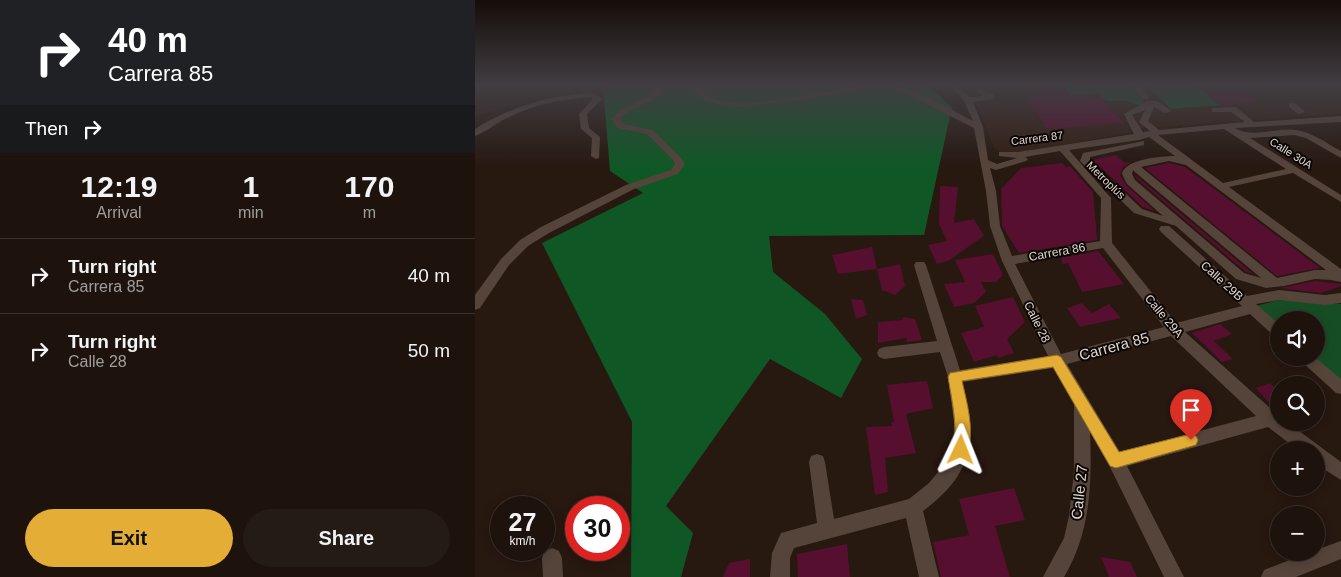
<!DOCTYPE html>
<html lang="en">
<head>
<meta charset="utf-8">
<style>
	:root { --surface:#1d120c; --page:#251b15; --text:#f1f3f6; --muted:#a09e9d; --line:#3b322d; --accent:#e4ad35 }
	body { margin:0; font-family:Arial,sans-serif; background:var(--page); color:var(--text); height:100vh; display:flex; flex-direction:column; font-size:19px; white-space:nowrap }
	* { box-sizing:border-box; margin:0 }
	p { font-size:16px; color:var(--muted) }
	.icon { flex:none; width:28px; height:28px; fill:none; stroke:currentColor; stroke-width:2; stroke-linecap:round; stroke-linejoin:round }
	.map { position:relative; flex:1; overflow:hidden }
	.details { display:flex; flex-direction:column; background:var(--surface); width:475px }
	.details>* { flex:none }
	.banner { background:#202124; color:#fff; overflow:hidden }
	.buttons { position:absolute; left:795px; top:311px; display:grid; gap:10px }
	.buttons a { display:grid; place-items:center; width:55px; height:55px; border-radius:50%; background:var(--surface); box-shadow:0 2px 12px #0003,0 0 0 1px var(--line); font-size:25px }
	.speed { position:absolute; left:15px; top:496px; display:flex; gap:10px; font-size:25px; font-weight:700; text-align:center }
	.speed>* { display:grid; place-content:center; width:65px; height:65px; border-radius:50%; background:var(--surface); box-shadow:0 2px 12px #0003,0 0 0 1px var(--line); line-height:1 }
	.speed small { font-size:12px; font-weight:400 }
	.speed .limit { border:8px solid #d22; background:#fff; color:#111 }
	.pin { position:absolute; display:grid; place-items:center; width:42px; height:42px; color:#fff; margin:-51px -21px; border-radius:50% 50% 50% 0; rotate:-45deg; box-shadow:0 0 5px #0007 }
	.pin .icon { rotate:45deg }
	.me { position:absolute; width:55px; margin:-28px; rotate:2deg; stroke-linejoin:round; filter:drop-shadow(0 0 4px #0008) }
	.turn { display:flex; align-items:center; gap:18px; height:105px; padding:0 25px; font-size:22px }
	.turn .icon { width:65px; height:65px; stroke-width:2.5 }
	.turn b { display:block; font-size:35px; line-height:42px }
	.then { display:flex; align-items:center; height:48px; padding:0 25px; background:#0003; gap:10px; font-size:19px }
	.eta { display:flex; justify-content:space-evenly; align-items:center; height:85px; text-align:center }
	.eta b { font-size:30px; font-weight:700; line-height:35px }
	.button { display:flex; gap:10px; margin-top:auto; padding:10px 25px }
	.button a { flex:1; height:58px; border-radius:30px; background:var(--accent); color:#111; font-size:20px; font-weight:700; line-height:58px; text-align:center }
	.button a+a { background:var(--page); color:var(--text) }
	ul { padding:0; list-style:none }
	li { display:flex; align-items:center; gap:15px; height:75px; padding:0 25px; border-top:1px solid var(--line) }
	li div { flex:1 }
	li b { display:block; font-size:19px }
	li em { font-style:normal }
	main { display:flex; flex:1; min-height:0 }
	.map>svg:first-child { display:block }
	.built { fill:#321d11 }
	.green { fill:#174d25 }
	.forest { fill:#0f5826 }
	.building { fill:#570f2f }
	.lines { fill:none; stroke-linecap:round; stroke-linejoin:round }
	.minor { fill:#55443a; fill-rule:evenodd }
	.route { fill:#e4ad35; stroke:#947022 }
	.labels { text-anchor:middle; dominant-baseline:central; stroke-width:4; stroke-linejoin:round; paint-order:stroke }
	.far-street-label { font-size:11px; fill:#e0d5cf; stroke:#0b0603 }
	.street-label { font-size:12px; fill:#e0d5cf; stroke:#0b0603 }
	.near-street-label { font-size:15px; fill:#e0d5cf; stroke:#0b0603 }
</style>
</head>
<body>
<main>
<section class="details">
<div class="banner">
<div class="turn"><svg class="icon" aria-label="right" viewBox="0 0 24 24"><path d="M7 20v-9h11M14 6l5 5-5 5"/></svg><div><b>40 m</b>Carrera 85</div></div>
<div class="then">Then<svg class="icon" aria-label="right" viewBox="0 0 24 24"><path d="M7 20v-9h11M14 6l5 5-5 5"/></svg></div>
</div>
<div class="eta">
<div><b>12:19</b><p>Arrival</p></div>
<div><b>1</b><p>min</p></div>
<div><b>170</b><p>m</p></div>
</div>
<ul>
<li><svg class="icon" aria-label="right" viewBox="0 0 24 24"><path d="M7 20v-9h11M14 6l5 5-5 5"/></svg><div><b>Turn right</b><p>Carrera 85</p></div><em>40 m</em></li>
<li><svg class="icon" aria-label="right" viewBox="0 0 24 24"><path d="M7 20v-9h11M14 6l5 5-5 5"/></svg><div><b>Turn right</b><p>Calle 28</p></div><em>50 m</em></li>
</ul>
<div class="button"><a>Exit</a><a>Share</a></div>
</section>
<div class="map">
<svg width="866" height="577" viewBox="0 0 866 577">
	<rect width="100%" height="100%" fill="#271810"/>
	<path class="built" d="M0,86H68L75,93L0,117Z
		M485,86H866V114L654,129L657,132L542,153H528L519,148L503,107L494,93Z"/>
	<path class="green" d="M803,300L866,304V382L839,358H841V320H804V326L781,306Z"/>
	<path class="forest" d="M128,86H453L477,107L449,235L294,236L298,272L350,314L387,359L366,398L295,359L191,506L218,533L206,577H156L157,422L67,243L168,193L135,171Z
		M589,86H655L669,102L666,106L652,101H631L624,93L596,96Z
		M671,86H721L745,105L696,109Z"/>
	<path class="building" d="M559,86H589L596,96L613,94L616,99L626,98L649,123L572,129L552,98L567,97Z
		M739,86H761L782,101L746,106L728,92L745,91Z
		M641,155L650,163L657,162L648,167L645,175L651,185L680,211L668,207L618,160Z
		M587,163L591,167L595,166L618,192L622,240L544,253L527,226L526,189L546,168Z
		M694,163L710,167L845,268L802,276L670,168Z
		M659,174L778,274L770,271L662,179Z
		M465,186L483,187L479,223L499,219L509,236L473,261L462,264L453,245L472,241L464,224Z
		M397,247L402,269L363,274L357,255Z
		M623,251L649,284L607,292L593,263L588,264L586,258Z
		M518,254L528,275L521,282H506L511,292L499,303L479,307L469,284L490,282L480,260Z
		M425,264L430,286L420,295L407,290L402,269Z
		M840,281L866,284V286L846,293L805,288Z
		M538,297L550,322L532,339L539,353L523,358L522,355L499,362L486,333L509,327L500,306Z
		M376,299L388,300L392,315L381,319Z
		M607,303L617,313L634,304L646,318L605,327L592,308Z
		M427,317L440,319L447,340L432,342L431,338L403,343V322L428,320Z
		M745,324L757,334L739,341L758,359L747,362L717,333Z
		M452,381L458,408L431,414L441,453L410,458L413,492L400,495L391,427L417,426L416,422H419L412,385Z
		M795,383L804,392V410L796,401L793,402L781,388Z
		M539,488L550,520L520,526L535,577H466L458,542L494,535L484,499Z
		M372,544L375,577H323L322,554Z
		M626,557L655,562L662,577H634Z
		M275,559V577H248L254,563Z"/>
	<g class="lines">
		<path class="minor" d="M178,86H186L189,92C177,105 156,105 145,119L149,124L178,130L207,159L210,164L203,174L159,189L74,233L53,246L34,265L5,308L0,310V295L26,259L45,240L66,227L151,185L196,170L200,164L198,160L172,134L143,128L136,119L147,109L177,95L181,91Z
			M215,86H223C227,90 230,94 235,97C266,115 357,86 396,86L334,99L266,107L247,105L230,101Z
			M412,86C441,86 472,108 498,121L489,101L476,86H484L495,97L507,96L497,86H505L512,92L519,95V99L498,102L508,127L513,160L522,164L542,158L524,156V152H543L659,134L649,114L672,101H682L697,111L690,113L679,107L673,121L684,130L770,122L756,112H737V108H740L761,107L779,122L866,116V122L760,128C778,139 801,127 821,130C837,132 851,143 866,151V158L831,138L819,135L775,138L866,195V202L818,173L754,187L866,269V282L856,280L840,279L809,286L791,288L761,279L701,226L659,213L605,161L608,153L669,141V145L615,157V160L667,209L688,216L652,184L647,174C650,159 686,156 700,156L674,137L664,140L594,150L636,198L637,243L701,323L767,306L686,232L684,229L686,226H694L772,296L804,290L850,295L866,293V303L850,305L804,300L781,304L804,324V337L799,336L775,314L710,332L804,416V422H812L866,462V480L841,464V450H823L793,427L652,466L709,577H689L635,467L615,432C617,482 616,532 589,577H568L589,538L594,516L599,471V404L578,368L488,382C500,440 500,473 448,511L464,577H444L431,518L319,548L315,558V577H295L297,553L306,533L342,523L334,462L336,456L342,454L348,456L350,462L359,519L434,499L454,483L473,460L478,449L479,422L473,377L465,352L409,359L404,357L402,353L404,349L409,347L462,341L439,265L441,262H449L451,265L485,370L573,356L527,261L515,226L511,191L499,128L446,101ZM670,110L664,122L675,131L668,132L657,115ZM749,129L811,169L748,183L683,135ZM585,151L626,198L625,241L537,256L525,226L521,191L515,168L521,170L551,161L553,159L550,157ZM694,161L711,165L851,270H840L802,278L666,167ZM658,170L661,173L786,278L769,273L660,180L657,174ZM628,248L689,327L586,354L540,264ZM696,336L781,416L645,452L592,364Z
			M658,86H666L674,97L673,99H667Z
			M118,93L127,99L112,114L114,128L125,137L124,158L121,159L116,156L117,138L106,129L104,114L118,99L116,97C86,99 57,105 30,119C20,124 11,132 0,136V129C36,106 76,95 118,93Z
			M814,103H820L830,112L823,114L814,107Z
			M825,358H841L866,379V394L861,393L827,362Z
			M866,541V559L821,577H786L789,570L835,552H841V550Z
			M77,548L84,551L87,558L88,577H68L67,558L70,551Z"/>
	</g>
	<linearGradient id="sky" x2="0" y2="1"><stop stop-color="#150d09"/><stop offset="0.51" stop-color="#413d42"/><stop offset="1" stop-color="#413d42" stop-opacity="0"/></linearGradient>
	<rect width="866" height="167" fill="url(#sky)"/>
	<path class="route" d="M582,355L586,357L644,452L716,434L721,436L723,440L721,445L641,468L635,466L578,367L487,381C492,403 501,434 491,456L486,458L481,456C477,448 480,440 480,432C480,413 476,395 473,377L475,373Z"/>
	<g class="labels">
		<g class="far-street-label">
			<text transform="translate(562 138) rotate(-7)">Carrera 87</text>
			<text transform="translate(816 153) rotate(32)">Calle 30A</text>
			<text transform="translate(631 180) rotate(44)">Metroplús</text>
		</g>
		<g class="street-label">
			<text transform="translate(582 252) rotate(-10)">Carrera 86</text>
			<text transform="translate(747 281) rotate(42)">Calle 29B</text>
			<text transform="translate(689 316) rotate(50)">Calle 29A</text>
			<text transform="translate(562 322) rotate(64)">Calle 28</text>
		</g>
		<g class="near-street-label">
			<text transform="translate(639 346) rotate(-15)">Carrera 85</text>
			<text transform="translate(604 492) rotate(-84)">Calle 27</text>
		</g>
	</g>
</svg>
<div class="buttons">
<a><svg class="icon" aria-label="sound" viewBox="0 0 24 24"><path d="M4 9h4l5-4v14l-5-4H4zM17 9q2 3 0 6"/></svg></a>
<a><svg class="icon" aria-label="search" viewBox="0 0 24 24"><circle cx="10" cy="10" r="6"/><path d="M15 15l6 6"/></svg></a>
<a>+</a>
<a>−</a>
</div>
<div class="speed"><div>27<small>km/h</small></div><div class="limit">30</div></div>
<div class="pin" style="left:716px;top:440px;background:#d93025"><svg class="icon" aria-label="arrive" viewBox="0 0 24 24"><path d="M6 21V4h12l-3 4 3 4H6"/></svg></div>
<svg class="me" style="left:486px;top:450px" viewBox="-20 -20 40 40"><path d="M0-17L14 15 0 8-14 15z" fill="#e4ad35" stroke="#fff" stroke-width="4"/></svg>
</div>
</main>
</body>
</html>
